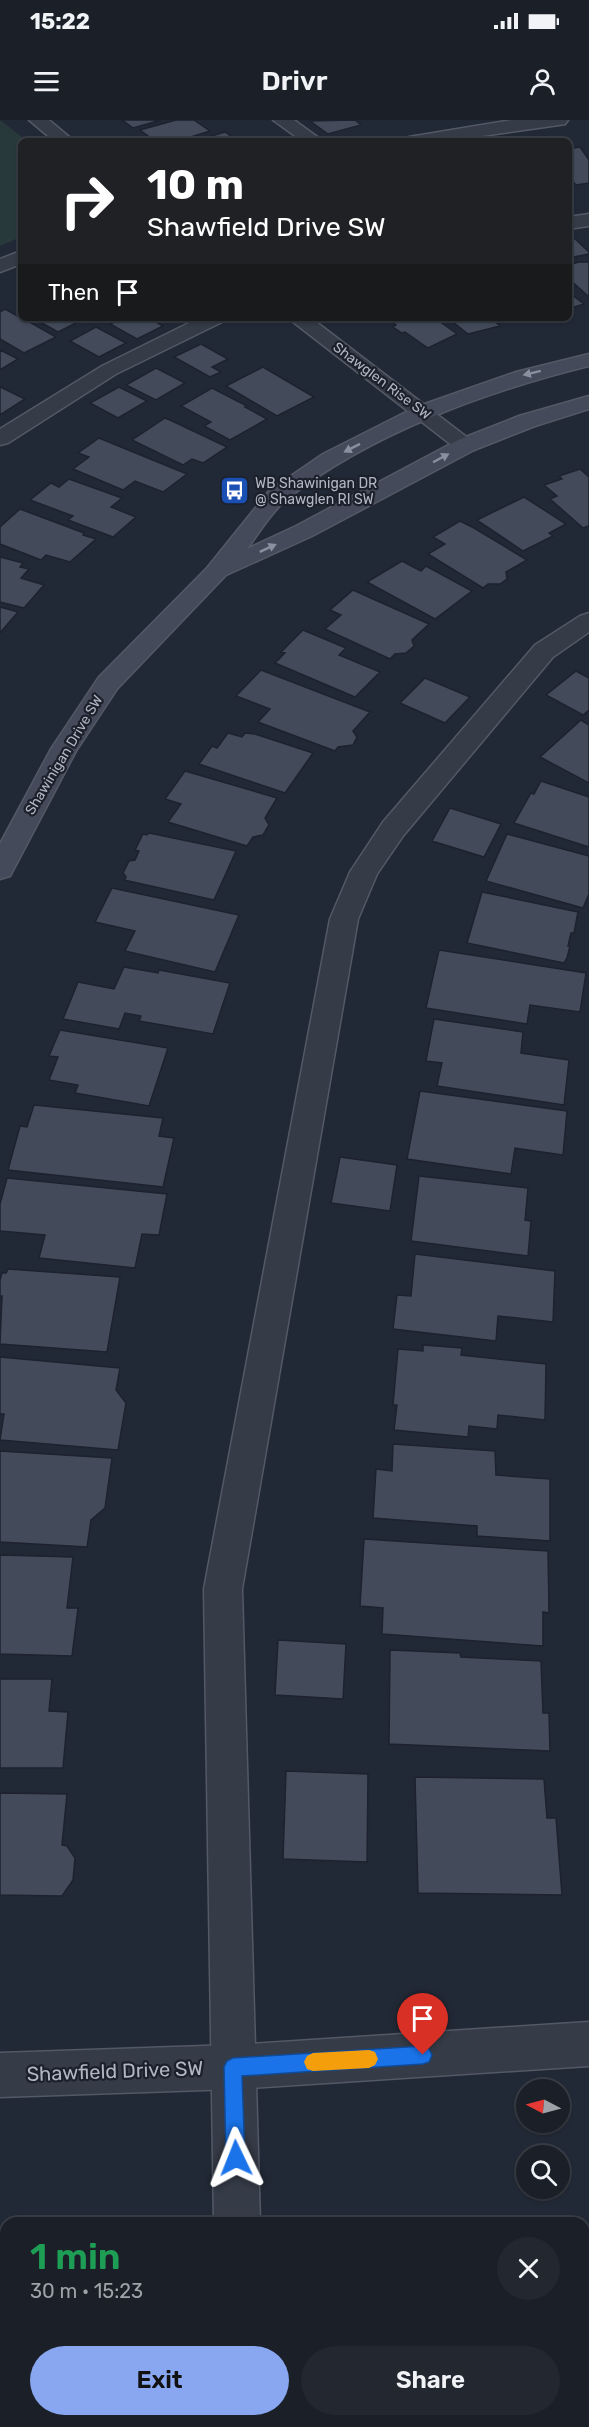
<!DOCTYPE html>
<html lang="en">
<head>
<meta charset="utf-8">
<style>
	:root { --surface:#1a1f28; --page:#232730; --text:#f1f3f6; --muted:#9fa2a8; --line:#383d45; --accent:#89a7f0 }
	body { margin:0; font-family:Rubik,sans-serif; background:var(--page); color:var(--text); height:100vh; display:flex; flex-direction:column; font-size:22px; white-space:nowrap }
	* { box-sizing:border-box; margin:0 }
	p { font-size:20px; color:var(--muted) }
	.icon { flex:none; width:33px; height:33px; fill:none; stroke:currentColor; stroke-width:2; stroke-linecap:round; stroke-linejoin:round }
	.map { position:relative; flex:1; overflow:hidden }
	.details { position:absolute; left:0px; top:2097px; width:590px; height:210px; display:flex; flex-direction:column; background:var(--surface); border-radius:18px 18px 0 0; box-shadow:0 2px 4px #0004,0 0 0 2px var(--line) }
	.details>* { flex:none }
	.banner { position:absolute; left:18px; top:18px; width:554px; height:183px; border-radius:9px; box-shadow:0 2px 4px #0004,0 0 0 2px var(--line); background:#202124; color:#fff; overflow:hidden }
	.needle { width:39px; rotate:276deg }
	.controls { position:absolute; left:516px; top:1959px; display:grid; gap:12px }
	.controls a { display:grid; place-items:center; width:54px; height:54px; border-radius:50%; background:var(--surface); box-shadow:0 2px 4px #0004,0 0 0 2px var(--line); font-size:30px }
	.pin { position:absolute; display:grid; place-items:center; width:51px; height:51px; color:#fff; margin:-62px -26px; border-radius:50% 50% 50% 0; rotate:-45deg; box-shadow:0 0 6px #0007 }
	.pin .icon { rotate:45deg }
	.me { position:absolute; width:66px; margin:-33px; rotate:358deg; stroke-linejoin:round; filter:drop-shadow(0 0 4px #0008) }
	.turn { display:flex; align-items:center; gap:21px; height:126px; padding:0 30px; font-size:27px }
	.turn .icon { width:78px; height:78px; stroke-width:2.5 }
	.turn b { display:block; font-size:42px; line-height:51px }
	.then { display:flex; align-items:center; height:57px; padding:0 30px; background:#0003; gap:12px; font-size:22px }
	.round { display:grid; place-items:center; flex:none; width:63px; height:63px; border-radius:32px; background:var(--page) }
	.head { display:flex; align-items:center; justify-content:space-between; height:102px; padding:0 30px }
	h1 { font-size:36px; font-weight:600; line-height:45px; color:#1e9e55 }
	.button { display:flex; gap:12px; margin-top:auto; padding:12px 30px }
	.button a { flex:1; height:69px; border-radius:36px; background:var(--accent); color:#111; font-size:24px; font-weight:600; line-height:69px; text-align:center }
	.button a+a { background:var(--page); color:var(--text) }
	.status { display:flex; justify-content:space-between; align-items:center; height:42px; padding:0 30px; background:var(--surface); direction:ltr }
	.status svg { height:16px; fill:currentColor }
	header { display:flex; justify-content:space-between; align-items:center; height:78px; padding:0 30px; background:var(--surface); font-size:27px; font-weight:600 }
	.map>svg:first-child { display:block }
	.green { fill:#28393b }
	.building { fill:#434b5b; stroke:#1d222e; stroke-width:1.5 }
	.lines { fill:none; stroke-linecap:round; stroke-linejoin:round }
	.lane-casing { stroke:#535965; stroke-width:3 }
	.street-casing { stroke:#535965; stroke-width:3 }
	.secondary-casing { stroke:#535965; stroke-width:3 }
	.lane { fill:#353b47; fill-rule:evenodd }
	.street { fill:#353b47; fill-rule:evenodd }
	.secondary { fill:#444a5a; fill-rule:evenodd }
	.oneway { fill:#8a909e }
	.route { fill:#1a73e8; stroke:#114b97; stroke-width:1.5 }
	.slow { fill:#f59e0b }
	.labels { text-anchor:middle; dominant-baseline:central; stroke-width:4.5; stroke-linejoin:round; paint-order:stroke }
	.far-street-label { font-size:14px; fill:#b0b6c3; stroke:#1b202b }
	.far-poi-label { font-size:14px; fill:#b0b6c3; stroke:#1b202b; text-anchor:start }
	.near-street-label { font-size:20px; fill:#b0b6c3; stroke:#1b202b }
</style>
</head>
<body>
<div class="status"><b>15:22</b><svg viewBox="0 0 49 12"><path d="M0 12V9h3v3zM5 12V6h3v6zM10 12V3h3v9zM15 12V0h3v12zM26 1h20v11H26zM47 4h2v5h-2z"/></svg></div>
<header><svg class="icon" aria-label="menu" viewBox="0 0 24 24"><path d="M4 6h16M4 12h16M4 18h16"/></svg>Drivr<svg class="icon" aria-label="person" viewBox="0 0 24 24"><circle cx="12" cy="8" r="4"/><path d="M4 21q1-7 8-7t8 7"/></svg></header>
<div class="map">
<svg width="589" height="2307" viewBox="0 0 589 2307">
	<rect width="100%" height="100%" fill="#222936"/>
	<path class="green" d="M0,0L27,21H21V117L0,126Z"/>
	<path class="building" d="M122,0H161L133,8Z
		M176,0H194L210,11L178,21H155L140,10Z
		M355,0L361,5L328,14L310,1Z
		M225,12L238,21H195Z
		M580,27L589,40V63L576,65L568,56V29Z
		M573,117L589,132V134L568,138V118Z
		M579,142H589V177L568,158V145Z
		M568,172L584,184L568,189Z
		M5,189L21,198H27L34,202L31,203L56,217L24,233L0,219V192Z
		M33,198H86L58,212Z
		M123,198H149L163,206L137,219L110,204Z
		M387,198H435L457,214L428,228L405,212L402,213L393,207L396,205Z
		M448,198H491L500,206L468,214Z
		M96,207L126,223L99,237L70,221Z
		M201,224L228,239L212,247L221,252L210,257L174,237Z
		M0,230L18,239L0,250Z
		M263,247L314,277L277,296L226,266Z
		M156,248L185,263L156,280L126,265Z
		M0,267L25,279L0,295Z
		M119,267L147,281L118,298L90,283Z
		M212,268L247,286L245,287L267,299L230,320L204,306L211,302L181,286Z
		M165,298L170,300L227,327L203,343L192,339L183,345L132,320Z
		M99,318L187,354L163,372L135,361L123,370L73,349L89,337L78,333Z
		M580,349L589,357V406L583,408L550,379L557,376L544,365L562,359L559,356Z
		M69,359L122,378L111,387L136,397L113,417L68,400L73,396L30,380L51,363L59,367Z
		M524,377L566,404L549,413L553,416L523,431L477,400Z
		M20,389L84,413L83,415L96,419L70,442L46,435L41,440L0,424V407Z
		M460,401L474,408L527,440L506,452L507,459L500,464H488L483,468L428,434L445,424L433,417Z
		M0,437L23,443L20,447L29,449L21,458L44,465L24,488L0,482Z
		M402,441L421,451L426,446L472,471L435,499L367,462Z
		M353,470L429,504L412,520L414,526L406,533L395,534L390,539L325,509L341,495L330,490Z
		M0,487L18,492L0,513Z
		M303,510L346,528L339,535L380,552L355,577L275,543L285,533L281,532Z
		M261,550L370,592L353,611L357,617L353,625L338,627L335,631L258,602L270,589L236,576Z
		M576,551L589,558V590L583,595L546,575Z
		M425,558L470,577L445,603L400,583Z
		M581,600L589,605V663L540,637Z
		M228,613L242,617L245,613L255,614L313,633L285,673L199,644L212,626L217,628Z
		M185,651L277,678L265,698L269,705L263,715L253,717L247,726L168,702L181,684L165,679Z
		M541,661L589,677V727L514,703L531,673L534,674Z
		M450,688L501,704L484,737L432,721Z
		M149,713L236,731L214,780L124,760L126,757L123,753L129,741L135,740L139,731L135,730L143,714L147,715Z
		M507,714L589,736V774L583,788L486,761Z
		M112,768L239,795L215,852L125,831L135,811L95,802Z
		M482,772L578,792L574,813H571L568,826H570L567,838L564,843L467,823Z
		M439,830L586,853L580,892L530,885L527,904L426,888Z
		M124,847L158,853L159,850L230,863L213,914L139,901L141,896L125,893L119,909L63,899L78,862L114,869Z
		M434,899L523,912L521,933L569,940L564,985L437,966L442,943L426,941Z
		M60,910L168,928L149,986L75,973L78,965L49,960L58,937L49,936Z
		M420,971L567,991L563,1035L515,1028L511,1054L407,1039Z
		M34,985L163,998L159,1016L174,1018L163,1067L8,1050L20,1006L27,1007Z
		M340,1037L397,1045L390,1091L331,1083Z
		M419,1056L528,1068L525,1100L531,1101L528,1136L411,1121Z
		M7,1058L167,1074L159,1115L142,1114L135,1148L39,1138L45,1115L0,1111V1084Z
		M415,1134L555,1151L553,1202L498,1196L496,1221L393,1209L397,1175L411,1176Z
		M8,1149L120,1157L107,1232L0,1224L2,1176H0V1160L2,1153H6Z
		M423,1225L462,1228L461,1235L546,1244L545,1300L498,1295L497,1309L469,1306L468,1317L394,1310L397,1285H393L398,1229L423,1231Z
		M0,1237L120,1248L116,1270L126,1283L118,1330L0,1320L4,1294H0Z
		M393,1324L495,1331L496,1355L550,1359V1421L477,1416V1406L373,1398L376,1349L392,1351Z
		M0,1331L112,1338L105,1388L91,1400L87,1427L0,1422Z
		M364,1419L548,1431L549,1493L543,1492V1526L382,1514L383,1488L360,1486Z
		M0,1435L73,1437L67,1488H78L72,1536L0,1534Z
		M278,1520L346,1524L343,1579L275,1575Z
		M390,1530L460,1533L461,1537L541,1541L543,1593H549L550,1631L389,1624Z
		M0,1559H52L49,1591L68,1592L63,1648H0Z
		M286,1651L368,1654L367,1742L283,1739Z
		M415,1657L544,1659L547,1698H556L562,1775L418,1773Z
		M0,1673L67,1674L62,1725L67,1726L75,1738L73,1760L62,1776L0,1775Z
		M0,2136H6V2284H0Z
		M584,2181H589V2307H567L566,2301H584Z
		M21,2301H56V2307H0V2303Z
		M306,2301H411L412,2307H306Z
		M447,2301H545L546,2307H448Z"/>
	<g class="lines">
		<defs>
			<path id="lane" d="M273,0H294L323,21H302Z
				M589,94V106L568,109V97Z
				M199,198H225L222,202L116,254L8,323L0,325V309L102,246Z
				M589,493V512L553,537L403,716L377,754L358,799L242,1469L260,2103H214L204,1469L330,799L350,752L383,702L535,525L580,496Z
				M218,2301H266V2307H218Z"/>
			<path id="street" d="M29,0H49L74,21H54Z
				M512,0H568L565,4L559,5L447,21H406L409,17L415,16Z
				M21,131V144L0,152V139Z
				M288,198H311L477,325L474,330L466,332L458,330Z
				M589,1902V1946L233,1969L0,1977V1933L233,1925Z"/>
			<path id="secondary" d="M589,234V246C487,271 369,314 287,379C271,392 259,413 247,429L296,406L458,320L519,296L589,276V289L535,306L474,330L312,416L226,455L117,569L76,631L10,756L0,759V724L51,629L99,557L207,448L269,371L323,334L416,287L516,252Z"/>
		</defs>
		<use href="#lane" class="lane-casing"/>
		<use href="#street" class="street-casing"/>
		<use href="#secondary" class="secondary-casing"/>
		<use href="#lane" class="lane"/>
		<use href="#street" class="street"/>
		<use href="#secondary" class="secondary"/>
	</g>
	<defs><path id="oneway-solid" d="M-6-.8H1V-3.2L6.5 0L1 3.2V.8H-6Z" transform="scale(1.5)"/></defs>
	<g class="oneway">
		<use href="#oneway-solid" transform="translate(532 253) rotate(166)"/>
		<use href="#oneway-solid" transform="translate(352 328) rotate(153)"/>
		<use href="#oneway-solid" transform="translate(441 338) rotate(-28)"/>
		<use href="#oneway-solid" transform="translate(268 428) rotate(-25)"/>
	</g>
	<path class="route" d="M423,1926L429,1929L432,1935L429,1942L423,1944L242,1956L245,2038L242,2044L236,2047L229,2044L226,2038L224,1947L227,1941L233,1938Z"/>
	<path class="slow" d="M369,1930L375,1932L378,1939L375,1945L369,1948L313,1951L307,1949L304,1942L307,1936L313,1933Z"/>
	<defs>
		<symbol id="bus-square" viewBox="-11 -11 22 22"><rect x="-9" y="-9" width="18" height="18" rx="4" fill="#1a4fb4" stroke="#1b202b"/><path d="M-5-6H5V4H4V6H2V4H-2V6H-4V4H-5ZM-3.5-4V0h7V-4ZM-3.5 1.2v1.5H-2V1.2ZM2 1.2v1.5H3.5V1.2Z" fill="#fff"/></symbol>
	</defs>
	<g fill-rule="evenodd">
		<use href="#bus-square" x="218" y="354" width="33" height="33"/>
	</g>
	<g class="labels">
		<g class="far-street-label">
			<text transform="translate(382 261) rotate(37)">Shawglen Rise SW</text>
			<text transform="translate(64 635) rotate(-59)">Shawinigan Drive SW</text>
		</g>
		<g class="far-poi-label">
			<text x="255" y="363">WB Shawinigan DR<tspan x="255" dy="16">@ Shawglen RI SW</tspan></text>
		</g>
		<g class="near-street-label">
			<text transform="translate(115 1951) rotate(-2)">Shawfield Drive SW</text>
		</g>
	</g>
</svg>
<div class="controls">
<a><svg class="needle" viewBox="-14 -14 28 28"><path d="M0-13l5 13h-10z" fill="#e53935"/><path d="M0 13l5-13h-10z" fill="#9fa2a8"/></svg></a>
<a><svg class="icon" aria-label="search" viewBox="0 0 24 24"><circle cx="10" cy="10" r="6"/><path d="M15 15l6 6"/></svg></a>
</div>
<div class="pin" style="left:423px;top:1935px;background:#d93025"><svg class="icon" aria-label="arrive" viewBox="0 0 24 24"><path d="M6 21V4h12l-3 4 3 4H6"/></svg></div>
<svg class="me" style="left:236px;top:2038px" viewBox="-20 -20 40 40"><path d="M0-17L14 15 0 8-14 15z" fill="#1a73e8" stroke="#fff" stroke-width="4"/></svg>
<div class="banner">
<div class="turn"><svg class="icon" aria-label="right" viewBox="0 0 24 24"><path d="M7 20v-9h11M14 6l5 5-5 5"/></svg><div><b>10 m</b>Shawfield Drive SW</div></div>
<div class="then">Then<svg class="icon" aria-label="arrive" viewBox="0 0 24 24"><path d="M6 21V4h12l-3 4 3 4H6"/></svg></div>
</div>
<section class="details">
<div class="head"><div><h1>1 min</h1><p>30 m · 15:23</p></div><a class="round"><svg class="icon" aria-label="close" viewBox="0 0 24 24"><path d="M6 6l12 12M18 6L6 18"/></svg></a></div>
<div class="button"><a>Exit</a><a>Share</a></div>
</section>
</div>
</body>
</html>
